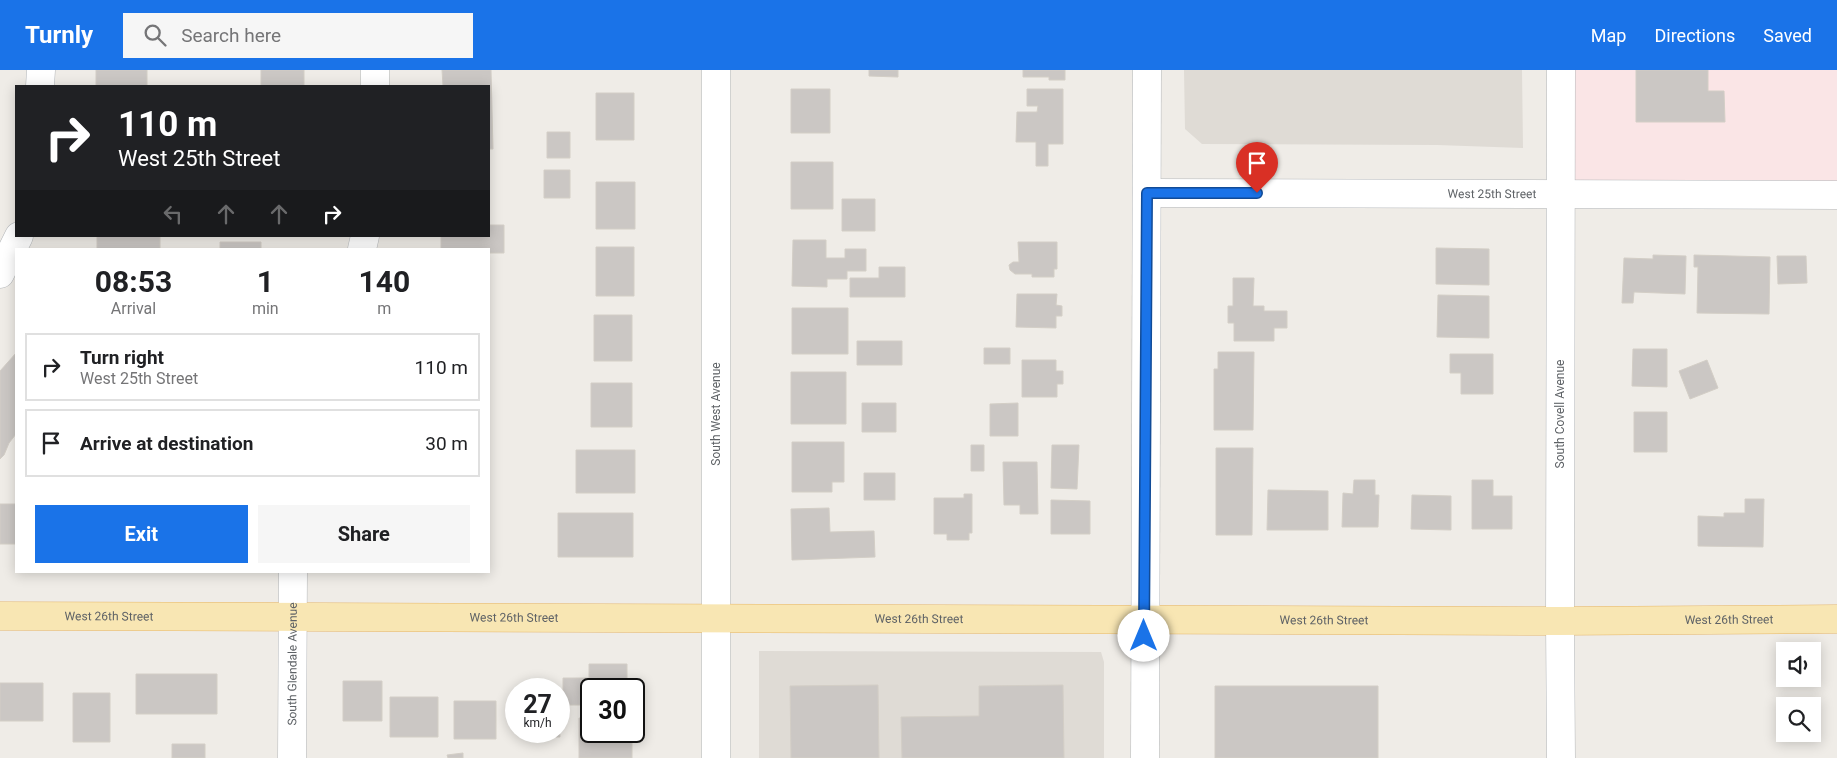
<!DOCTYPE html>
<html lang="en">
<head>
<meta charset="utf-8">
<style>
	:root { --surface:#fff; --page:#f6f6f6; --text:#202124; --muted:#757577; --line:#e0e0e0; --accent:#1a73e8 }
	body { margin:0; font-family:Roboto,sans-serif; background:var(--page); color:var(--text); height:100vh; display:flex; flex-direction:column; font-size:19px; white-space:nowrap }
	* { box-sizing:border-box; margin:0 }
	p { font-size:16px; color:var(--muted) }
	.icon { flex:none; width:28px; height:28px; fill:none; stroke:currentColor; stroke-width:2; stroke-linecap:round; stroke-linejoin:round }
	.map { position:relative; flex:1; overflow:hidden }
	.details { position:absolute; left:15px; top:178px; width:475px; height:325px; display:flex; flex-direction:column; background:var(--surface); border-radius:0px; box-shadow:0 2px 12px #0003 }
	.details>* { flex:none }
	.guide { position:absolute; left:15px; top:15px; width:475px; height:152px; border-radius:0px; box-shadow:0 2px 12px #0003; background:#202124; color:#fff; overflow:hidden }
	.tools { position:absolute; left:1776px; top:572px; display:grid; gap:10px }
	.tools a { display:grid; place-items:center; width:45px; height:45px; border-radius:0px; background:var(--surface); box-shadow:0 2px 12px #0003; font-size:25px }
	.speed { position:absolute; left:505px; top:608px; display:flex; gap:10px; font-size:25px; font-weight:700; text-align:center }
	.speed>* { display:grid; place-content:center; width:65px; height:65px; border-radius:50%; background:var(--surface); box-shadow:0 2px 12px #0003; line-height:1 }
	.speed small { font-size:12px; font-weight:400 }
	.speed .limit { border:2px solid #111; border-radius:8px; background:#fff; color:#111 }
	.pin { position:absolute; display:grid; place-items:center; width:42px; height:42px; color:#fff; margin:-51px -21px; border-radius:50% 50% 50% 0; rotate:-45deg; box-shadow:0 0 5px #0007 }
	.pin .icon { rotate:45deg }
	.me { position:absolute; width:55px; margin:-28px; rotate:0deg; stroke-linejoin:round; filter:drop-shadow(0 0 4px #0008) }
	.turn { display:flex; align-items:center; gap:18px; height:105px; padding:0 20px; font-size:22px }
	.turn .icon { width:65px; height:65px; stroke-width:2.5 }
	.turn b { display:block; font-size:35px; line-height:42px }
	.lanes { display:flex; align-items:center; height:48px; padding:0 20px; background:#0003; justify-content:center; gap:25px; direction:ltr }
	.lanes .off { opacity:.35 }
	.eta { display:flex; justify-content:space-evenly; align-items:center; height:85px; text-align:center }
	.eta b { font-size:30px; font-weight:700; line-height:35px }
	.button { display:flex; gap:10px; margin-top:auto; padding:10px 20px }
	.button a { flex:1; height:58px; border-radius:0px; background:var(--accent); color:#fff; font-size:20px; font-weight:700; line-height:58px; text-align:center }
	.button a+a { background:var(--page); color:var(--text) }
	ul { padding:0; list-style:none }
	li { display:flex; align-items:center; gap:15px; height:68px; margin:0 10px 8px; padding:0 10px; border:2px solid var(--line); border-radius:0px }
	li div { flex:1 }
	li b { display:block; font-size:19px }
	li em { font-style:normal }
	header { display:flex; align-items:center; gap:30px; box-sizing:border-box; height:70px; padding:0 25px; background:var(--accent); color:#fff }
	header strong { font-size:24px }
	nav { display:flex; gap:28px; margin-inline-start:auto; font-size:18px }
	.search { width:350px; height:45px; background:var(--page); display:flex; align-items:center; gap:12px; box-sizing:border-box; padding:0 18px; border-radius:0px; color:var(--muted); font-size:19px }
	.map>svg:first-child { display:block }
	.education { fill:#dfdbd5 }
	.medical { fill:#fae5e6 }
	.building { fill:#cbc7c4; stroke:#d3cec6 }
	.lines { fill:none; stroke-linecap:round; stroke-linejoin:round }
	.minor-casing { stroke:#b4b7ba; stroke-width:29 }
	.major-casing { stroke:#e6b669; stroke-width:29 }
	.minor { stroke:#fff; stroke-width:28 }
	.major { stroke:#f8e6b3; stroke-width:28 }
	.route-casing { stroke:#114b97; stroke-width:12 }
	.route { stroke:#1a73e8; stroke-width:9 }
	.labels { text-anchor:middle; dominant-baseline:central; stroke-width:4; stroke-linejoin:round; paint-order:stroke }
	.street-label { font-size:12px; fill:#5e6266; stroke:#fff }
</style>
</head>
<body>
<header>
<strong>Turnly</strong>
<div class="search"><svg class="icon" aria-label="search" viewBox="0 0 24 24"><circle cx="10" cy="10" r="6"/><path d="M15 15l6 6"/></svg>Search here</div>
<nav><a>Map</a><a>Directions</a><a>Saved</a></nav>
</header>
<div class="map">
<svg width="1837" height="688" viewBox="0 0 1837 688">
	<rect width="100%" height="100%" fill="#efece7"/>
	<path class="education" d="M1184,0H1522L1523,78L1437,75L1202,74L1185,59Z
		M759,581L1101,582L1104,592V688H759Z"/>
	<path class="medical" d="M1561,0H1837V125L1561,123Z"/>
	<path class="building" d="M96,0H147V16H96Z
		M261,0H304V16H261Z
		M442,0H491L493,79H489V16H443Z
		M869,0H898V7L869,6Z
		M1023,0H1065V10H1049V7H1023Z
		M1636,0H1708V21H1724L1725,52H1636Z
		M791,19H830V63H791Z
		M1027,19H1063V74H1048V96H1036V72H1016L1017,42H1037L1038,36H1027Z
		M596,23H634V70H596Z
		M547,62H570V88H547Z
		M791,92H833V139H791Z
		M544,100H570V128H544Z
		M596,112H635V159H596Z
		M842,129H875V161H842Z
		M489,155H504V183H489V179H441V166H489Z
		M97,166H160V179H97Z
		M793,170H826V188H845V179H866V201H847V209H827V217L792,216Z
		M220,172H261V179H220Z
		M1018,172H1057V199H1054V207H1032V204H1015L1010,200L1009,195L1013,192H1019Z
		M596,177H634V226H596Z
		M1436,178L1489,179V215L1436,214Z
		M1653,185L1686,186L1685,224L1634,222L1633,233H1622L1624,188L1653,189Z
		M1694,185L1770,187L1769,244L1697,243L1698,197H1694Z
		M1777,186H1806L1807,213L1778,214Z
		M879,197H905V227H850V208H879Z
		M1233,208H1254L1253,236H1264V241H1287V258H1274V271H1234V253H1228V236H1233Z
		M1017,224H1057L1056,235L1062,236V246H1056V258L1016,257Z
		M1438,225L1489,226V268L1437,267Z
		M792,238H848V284H792Z
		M594,245H632V291H594Z
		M857,271H902V295H857Z
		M984,278H1010V294H984Z
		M1633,279H1667V317L1632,316Z
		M1218,282H1254L1253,360H1214V299H1218Z
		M16,283V364L9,373L4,385L0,389V301Z
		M1450,284H1493V324H1461V303H1450Z
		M1022,290H1056V301H1063V314H1057V327H1022Z
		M1707,290L1718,318L1690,329L1679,301Z
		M791,302H846V354H791Z
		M591,313H632V357H591Z
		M862,333H896V362H862Z
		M1018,333V366H990V334Z
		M1634,342H1667V382H1634Z
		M792,372H844V412H832V422H792Z
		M971,375H984V401H971Z
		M1052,375H1079L1077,419L1051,418Z
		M1216,378H1253L1252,465H1216Z
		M576,380H635V423H576Z
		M1003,392H1037L1038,444H1020V435H1004Z
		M864,403H895V430H864Z
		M1354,410H1375V425H1379L1378,457H1342L1343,423L1353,424Z
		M1472,410H1493V426H1512V459H1472Z
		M1268,420L1328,421V460H1267Z
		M964,424H972V463H969V470H947V464H934V428H964Z
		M1412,425L1451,426V460L1411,459Z
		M1745,429H1764L1763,477L1698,476V446L1724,447V443H1745Z
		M1051,430L1090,431V464H1051Z
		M0,434H16V474H0Z
		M829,438L830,462L874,461L875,487L792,490L791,439Z
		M558,443H633V487H558Z
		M589,594H627V619H591V635H563V608H589Z
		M136,604H217V644H136Z
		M343,611H382V651H343Z
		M0,613H43V651H0Z
		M878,615L879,688H791L790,616Z
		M1063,615L1064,688H902L901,647L979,646V616Z
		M1215,616H1378V688H1215Z
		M73,623H110V672H73Z
		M390,627H438V667H390Z
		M454,631H496V669H454Z
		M559,642L560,667H533V661H559Z
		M579,648H591V661H632V688H579Z
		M172,674H205V688H172Z
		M463,683V688H448L447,685Z"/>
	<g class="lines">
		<defs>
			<g id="minor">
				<path d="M375,0V16"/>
				<path d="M1561,0L1560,551L1561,688"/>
				<path d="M40,16L41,0"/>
				<path id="s1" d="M1147,123L1837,125"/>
				<path d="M362,179L365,166"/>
				<path d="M0,204L19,166"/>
				<path id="s2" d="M292,688L293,501"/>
				<path d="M716,688V0"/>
				<path d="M1145,688L1147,0"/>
			</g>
			<g id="major">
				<path id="s3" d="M0,546L1560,551L1837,549"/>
			</g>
		</defs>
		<use href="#minor" class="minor-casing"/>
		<use href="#major" class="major-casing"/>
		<use href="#minor" class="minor"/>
		<use href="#major" class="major"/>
	</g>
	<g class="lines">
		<defs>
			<path id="route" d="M1144,566L1147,123H1257"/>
		</defs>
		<use href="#route" class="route-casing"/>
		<use href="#route" class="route"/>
	</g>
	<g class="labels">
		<g class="street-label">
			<text stroke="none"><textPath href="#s1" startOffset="345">West 25th Street</textPath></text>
			<text transform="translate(716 344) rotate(-90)">South West Avenue</text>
			<text transform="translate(1560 344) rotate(-90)">South Covell Avenue</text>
			<text stroke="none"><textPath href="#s3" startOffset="109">West 26th Street</textPath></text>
			<text stroke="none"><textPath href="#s3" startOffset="514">West 26th Street</textPath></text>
			<text stroke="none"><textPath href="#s3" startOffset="919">West 26th Street</textPath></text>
			<text stroke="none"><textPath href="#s3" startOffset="1324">West 26th Street</textPath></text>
			<text stroke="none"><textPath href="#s3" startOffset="1729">West 26th Street</textPath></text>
			<text stroke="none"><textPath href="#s2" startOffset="94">South Glendale Avenue</textPath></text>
		</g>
	</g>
</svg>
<div class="tools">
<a><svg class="icon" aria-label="sound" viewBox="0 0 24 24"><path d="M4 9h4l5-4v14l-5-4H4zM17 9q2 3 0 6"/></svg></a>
<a><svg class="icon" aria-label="search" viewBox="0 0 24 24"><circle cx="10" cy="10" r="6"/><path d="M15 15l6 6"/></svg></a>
</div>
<div class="speed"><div>27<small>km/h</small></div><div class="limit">30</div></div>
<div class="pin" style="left:1257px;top:123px;background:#d93025"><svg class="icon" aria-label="arrive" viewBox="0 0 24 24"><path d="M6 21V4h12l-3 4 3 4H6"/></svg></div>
<svg class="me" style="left:1144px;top:566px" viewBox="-20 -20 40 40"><circle r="19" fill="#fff"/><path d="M0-13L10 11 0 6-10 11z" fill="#1a73e8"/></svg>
<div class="guide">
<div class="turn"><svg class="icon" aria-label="right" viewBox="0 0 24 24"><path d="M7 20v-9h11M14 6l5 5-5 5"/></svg><div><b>110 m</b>West 25th Street</div></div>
<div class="lanes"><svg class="icon off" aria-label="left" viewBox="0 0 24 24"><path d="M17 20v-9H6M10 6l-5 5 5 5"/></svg><svg class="icon off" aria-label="ahead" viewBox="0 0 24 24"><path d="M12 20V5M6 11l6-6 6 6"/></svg><svg class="icon off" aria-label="ahead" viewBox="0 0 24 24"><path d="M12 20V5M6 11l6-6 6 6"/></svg><svg class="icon" aria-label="right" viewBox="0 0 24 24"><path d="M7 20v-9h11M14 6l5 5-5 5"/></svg></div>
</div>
<section class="details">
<div class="eta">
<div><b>08:53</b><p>Arrival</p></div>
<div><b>1</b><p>min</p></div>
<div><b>140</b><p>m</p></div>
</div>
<ul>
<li><svg class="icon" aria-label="right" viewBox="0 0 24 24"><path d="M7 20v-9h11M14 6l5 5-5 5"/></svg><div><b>Turn right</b><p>West 25th Street</p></div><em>110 m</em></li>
<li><svg class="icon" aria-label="arrive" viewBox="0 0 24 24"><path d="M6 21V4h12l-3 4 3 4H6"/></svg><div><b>Arrive at destination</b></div><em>30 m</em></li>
</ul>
<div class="button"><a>Exit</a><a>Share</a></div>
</section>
</div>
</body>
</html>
